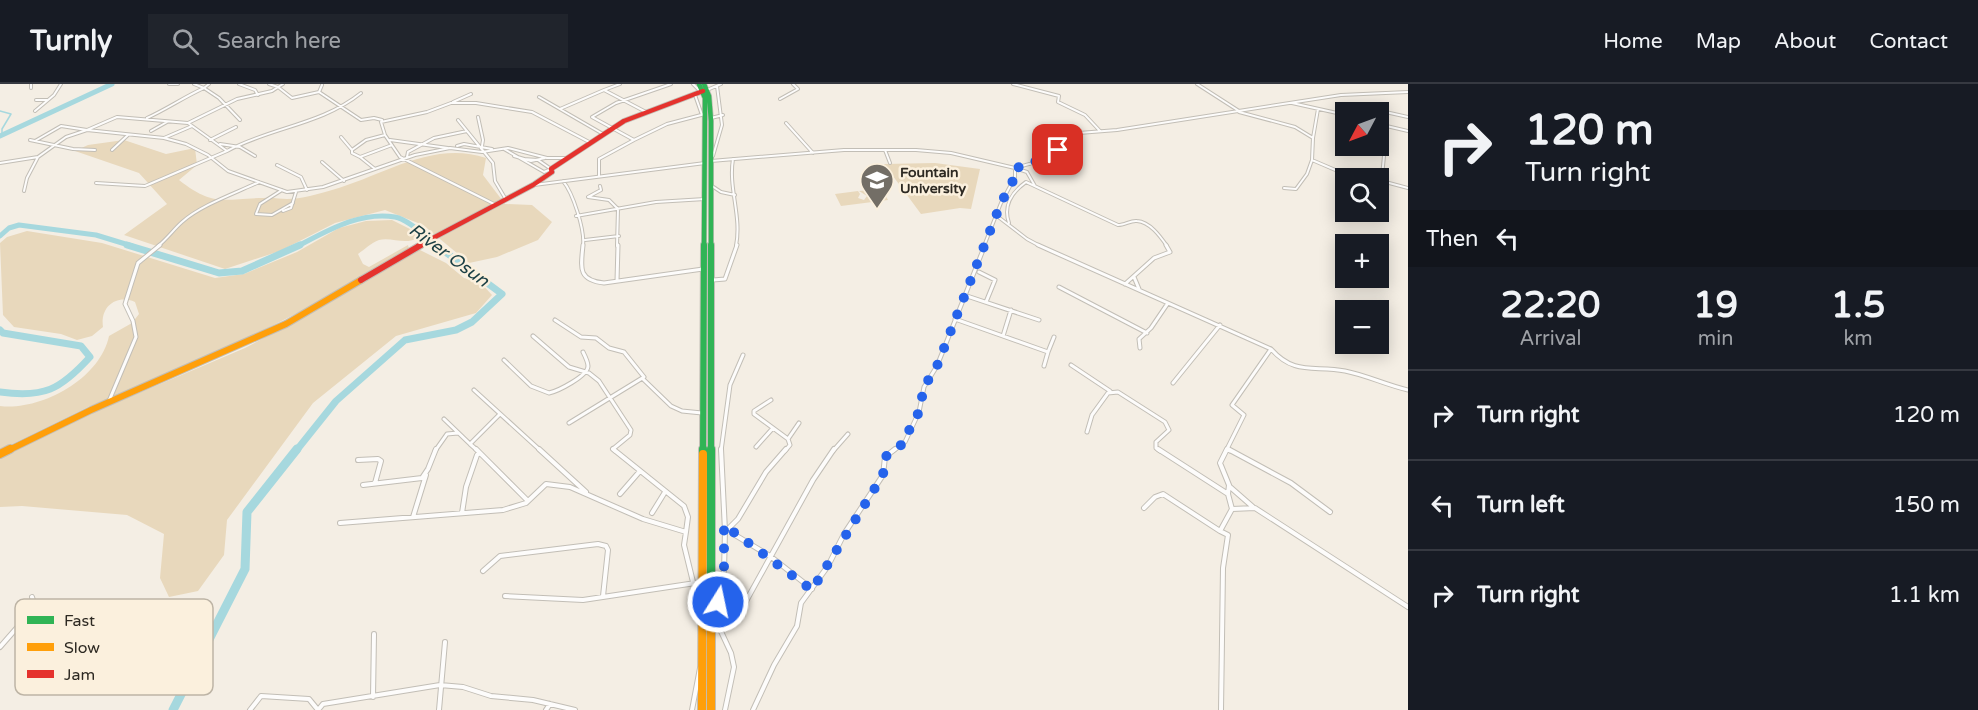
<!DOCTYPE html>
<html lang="en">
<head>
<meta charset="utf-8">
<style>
	:root { --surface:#171b24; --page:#20242c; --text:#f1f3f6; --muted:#9ea1a6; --line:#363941 }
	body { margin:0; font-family:"Varela Round",sans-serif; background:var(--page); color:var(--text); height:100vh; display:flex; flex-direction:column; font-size:22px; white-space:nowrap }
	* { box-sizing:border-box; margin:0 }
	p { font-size:20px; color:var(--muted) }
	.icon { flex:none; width:33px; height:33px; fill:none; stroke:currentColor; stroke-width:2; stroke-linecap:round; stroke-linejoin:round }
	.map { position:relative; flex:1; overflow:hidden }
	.panel { display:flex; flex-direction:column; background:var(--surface); width:570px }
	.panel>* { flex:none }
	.top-card { background:#171b24; color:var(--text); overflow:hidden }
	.needle { width:39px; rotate:229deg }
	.controls { position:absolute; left:1335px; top:18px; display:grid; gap:12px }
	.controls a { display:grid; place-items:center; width:54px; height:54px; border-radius:0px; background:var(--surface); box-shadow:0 3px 15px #0003; font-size:30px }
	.pin { position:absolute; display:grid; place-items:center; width:51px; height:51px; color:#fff; margin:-26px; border-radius:12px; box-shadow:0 3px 9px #0006 }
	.me { position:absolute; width:66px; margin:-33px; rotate:10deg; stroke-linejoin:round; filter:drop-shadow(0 0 4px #0008) }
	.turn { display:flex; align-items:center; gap:21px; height:126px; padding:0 18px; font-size:27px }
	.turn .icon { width:78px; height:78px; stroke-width:2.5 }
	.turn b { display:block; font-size:42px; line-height:51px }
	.then { display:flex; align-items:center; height:57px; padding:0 18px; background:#0003; gap:12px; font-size:22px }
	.eta { display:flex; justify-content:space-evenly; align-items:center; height:102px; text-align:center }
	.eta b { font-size:36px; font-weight:700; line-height:42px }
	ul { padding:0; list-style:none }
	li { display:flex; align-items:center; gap:18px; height:90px; padding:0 18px; border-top:2px solid var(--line) }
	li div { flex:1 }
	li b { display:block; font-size:22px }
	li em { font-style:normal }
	header { display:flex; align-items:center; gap:36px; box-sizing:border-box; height:84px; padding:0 30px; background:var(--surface); border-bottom:2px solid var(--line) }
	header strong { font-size:28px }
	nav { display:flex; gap:33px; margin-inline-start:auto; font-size:21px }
	.search { width:420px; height:54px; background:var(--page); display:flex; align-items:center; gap:15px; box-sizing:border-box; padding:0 21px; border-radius:0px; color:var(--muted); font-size:22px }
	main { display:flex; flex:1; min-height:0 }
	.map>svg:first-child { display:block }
	.green { fill:#e8d8bc }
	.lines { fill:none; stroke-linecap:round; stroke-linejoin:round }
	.stream { stroke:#a6d8de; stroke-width:1.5 }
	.river-far2 { stroke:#a6d8de; stroke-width:5 }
	.river-far1 { stroke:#a6d8de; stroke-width:7 }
	.river { stroke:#a6d8de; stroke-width:9 }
	.street-far2-casing { stroke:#c2beb6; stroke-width:4 }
	.street-far1-casing { stroke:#c2beb6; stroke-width:5 }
	.street-casing { stroke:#c2beb6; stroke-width:6 }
	.fast-far2-casing { stroke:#c2beb6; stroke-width:6 }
	.fast-far1-casing { stroke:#c2beb6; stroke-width:8 }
	.fast-casing { stroke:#c2beb6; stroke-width:10 }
	.slow-far1-casing { stroke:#c2beb6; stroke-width:8 }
	.slow-casing { stroke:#c2beb6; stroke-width:10 }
	.jam-far1-casing { stroke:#c2beb6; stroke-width:6 }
	.jam-casing { stroke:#c2beb6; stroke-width:8 }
	.street-far2 { stroke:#fdfcfb; stroke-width:2 }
	.street-far1 { stroke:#fdfcfb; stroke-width:3 }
	.street { stroke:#fdfcfb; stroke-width:4 }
	.fast-far2 { stroke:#30b455; stroke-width:4.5 }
	.fast-far1 { stroke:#30b455; stroke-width:6 }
	.fast { stroke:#30b455; stroke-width:8 }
	.slow-far1 { stroke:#ff9f0a; stroke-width:6 }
	.slow { stroke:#ff9f0a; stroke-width:8 }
	.jam-far1 { stroke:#e5322d; stroke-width:4.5 }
	.jam { stroke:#e5322d; stroke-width:6 }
	.route { stroke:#2563eb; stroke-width:10; stroke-dasharray:0 18 }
	.labels { text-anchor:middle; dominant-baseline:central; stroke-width:5; stroke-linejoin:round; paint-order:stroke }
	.far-poi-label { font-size:14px; font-weight:bold; fill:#2d2922; stroke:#fbf0dd; text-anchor:start }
	.water-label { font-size:18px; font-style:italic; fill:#1b3f44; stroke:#fbf0dd }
	.key { fill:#fbf0dd; stroke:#bdb4a5; stroke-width:1.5 }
	.key-label { font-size:16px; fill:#2d2922 }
</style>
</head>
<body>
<header>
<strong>Turnly</strong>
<div class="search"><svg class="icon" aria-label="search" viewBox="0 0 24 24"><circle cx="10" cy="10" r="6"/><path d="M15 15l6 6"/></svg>Search here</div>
<nav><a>Home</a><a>Map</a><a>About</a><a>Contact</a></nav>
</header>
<main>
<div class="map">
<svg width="1408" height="626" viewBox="0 0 1408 626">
	<rect width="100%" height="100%" fill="#f4eee4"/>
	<path class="green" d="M124,56L166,70L195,64L197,81L179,96C215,124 223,114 264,114C272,113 280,115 287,115C301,115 319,110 332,106C383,92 432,56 486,74L483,91L505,120L532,121L552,138L538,156L497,173L469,179L423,141L385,126L335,139L280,167L225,185L124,151L167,120L139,89L75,67L88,61Z
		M935,79L980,85L971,125L960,124L921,130L884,80Z
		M882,105L888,116L841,122L835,110L858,107L860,110L858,114L864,116L867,112L859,107Z
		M392,136L410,145L419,153C406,162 393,153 379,156C371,159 365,165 358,170L363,180L369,183L408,161L409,165L319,218L238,259L130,306L90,322L0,366V322C41,327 100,295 109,252L132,239L139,230L135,218C116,210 100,223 103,243L92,252L77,256L61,250L14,243L3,231L0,159L7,153L27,147L102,159L215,194L244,190L297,168L339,144L366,137Z
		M418,165L446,179L464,194L480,198L492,211L476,229L396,252L313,319L227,436L224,471L198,507L169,513L160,494L164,450L127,431L22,422L0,423V373L92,329L245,264L324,222Z"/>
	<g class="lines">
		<path class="stream" d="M0,27L11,30L2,45V51"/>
		<path class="river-far2" d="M0,52L112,0
			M0,152L9,144L19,141L96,151L132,162
			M298,162C327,147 360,127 395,133C408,135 428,154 438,162"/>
		<path class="river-far1" d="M127,161L219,189L242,187L300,161
			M0,246L3,249L81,262L90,273C60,306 44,314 0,308
			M296,367L336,317L405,256L456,246L472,238L502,210L436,161"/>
		<path class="river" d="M173,626L245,485L247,428L297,365"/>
		<defs>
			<path id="street-far2" d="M31,0V4
				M169,0H178
				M194,0L204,4L209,0
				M239,0L255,6L258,11
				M269,0L278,3L283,0
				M620,0L604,6L646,28
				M671,0L616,19L592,33L634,56L667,40L705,30
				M693,0L701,8
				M1013,0L1059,12L1058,18L1085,31L1100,47
				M1197,0L1239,27
				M707,6L721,0
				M319,8L322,1
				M695,11L702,31
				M539,13L603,50
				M780,15L798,5L793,0
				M36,16H47
				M453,18L471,10
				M1292,19L1346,31
				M560,25L604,6
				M35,27L54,11L61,0
				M1367,27H1381L1408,33
				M1239,28L1295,43L1313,54L1312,76L1347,91L1372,94
				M478,33L483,56L482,62
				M147,34C167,25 184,13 204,4L219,14L240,36
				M711,34L723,31
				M458,36L493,79L495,97L505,114
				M786,39L813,69
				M1378,40L1408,47
				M151,47L167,38
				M385,51L366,56L352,66V69L360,73L392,61
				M341,53L352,66
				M164,54L192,42
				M1313,54L1318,25
				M30,56L73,65L95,66
				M210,56L236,43
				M390,56L448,64
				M35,57L61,42L87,46L117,33L188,39
				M220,60L240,63L255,72
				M457,62L464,60L492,65
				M504,65L544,88L551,85L538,76L523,75
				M112,66L128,51
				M885,66L890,79
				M227,67C271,43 321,41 361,9
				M514,72L531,77L545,74
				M713,72L722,41L717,2
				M360,73L375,85
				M407,73L408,68L434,54L467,47
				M733,75C728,104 742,132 736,162
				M711,77L844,66H916L951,69L1015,84L1050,74L1079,49L1117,46L1341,11L1408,8
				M322,78L344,97
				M0,79L38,73
				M1030,80L1062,65
				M277,81L301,93L307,106
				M599,92V75L634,56
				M1378,95L1382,92L1387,42
				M1378,96L1408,104
				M563,97C573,109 585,146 583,162
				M96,99L145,102L227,67L188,39L237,15L272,7L278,3L292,14L319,8L361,36L374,34L382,36
				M534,101L705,79
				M600,102L601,106L588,113L609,116L618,125L617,162
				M712,102L721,108L735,111
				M1284,104L1296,105L1307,90L1312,76
				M282,106L260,120L256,130L272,131L293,119
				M24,107L27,94L38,73L66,53L87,46L164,54L186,60L208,71L228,87L287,108L323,103L415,71L450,64L482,68L508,64L547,74H565
				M1344,116L1346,101
				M494,120L400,73L385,51L381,38L427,28L451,19H476L532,28L591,59
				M283,127L291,124L296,108
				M576,132L656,118L705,115
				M997,132L1027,155L1040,162
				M1009,139C1003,122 1012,108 1026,98L1118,141C1125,141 1131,136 1137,137C1150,138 1160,152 1167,162
				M585,156L619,152
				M158,162C167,155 173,146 182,138C201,121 236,109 259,98
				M984,162L1001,119L1015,93V84L1027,88L1035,102"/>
			<path id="street-far1" d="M583,161C581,183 577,196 604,199L703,185
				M1038,161L1271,265L1232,321L1244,331L1226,367
				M979,188L995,196L986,218
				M1134,193L1139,205
				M713,196L725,195L737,161
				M617,197L618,161
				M1125,200L1154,174L1170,168L1166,161
				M1059,203L1147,249
				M964,211L1039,236
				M955,235L1048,268L1054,253
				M555,236L581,253L596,254L609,264L624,268L644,293L569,339
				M533,252L569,283L589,289L599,297L631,346L630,351L613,365L615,367
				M1003,252L1011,226
				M1140,264L1139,255L1151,244L1168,219
				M1271,265C1295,292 1314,281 1345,287C1366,291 1386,301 1408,306
				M504,276L531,302L549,309C558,307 588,292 588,282C588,278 585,272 583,268
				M1071,281L1110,307
				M1044,282L1048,268
				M643,295L671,322L682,327L702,329
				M1173,299L1220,241
				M474,306L541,367
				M771,316L754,327V330L788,355L790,361L785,367
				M109,317L136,253L133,237L125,220L138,179L160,161
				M444,335L470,360
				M1087,348L1092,331L1108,309L1118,308L1165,338L1169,346L1156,358V364L1160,367
				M788,355L799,339
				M756,363L773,344
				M1227,365L1230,367
				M435,367L447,350L458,349
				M478,367L470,360L500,330
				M721,367L730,301L743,271
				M833,367L848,350
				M893,367L905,358L919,328L924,303L937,282L985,161"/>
			<path id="street" d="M476,365L480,369
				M539,365L586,408
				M613,365L684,422L688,433L686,448
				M721,365L725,447L724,486L717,529L718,541L731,569L734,583L725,626
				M1158,365L1228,410
				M1228,365L1291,399L1330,428
				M358,376L378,375L381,377L375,399
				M363,401L422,394L428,385L436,365
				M1229,402L1253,423
				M620,410L640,387
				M1144,424L1155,413L1163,410L1220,447
				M1232,425L1255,424L1408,523
				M462,429L466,403L477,371L480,369L528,417
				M652,429L665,408
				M413,433L426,391
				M340,439L503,426L526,419L546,400L570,403L643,435L686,448L684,461L693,498
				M729,444L738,435L766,388L786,365
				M730,444L735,451L770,472L812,505
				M483,487L500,472L598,460L606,462L608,466L603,512
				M505,512L583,516L702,498
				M745,519L813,396L834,365
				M0,563L35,523L32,513
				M373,613L374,550
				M250,626L261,612L309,615L318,626
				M318,626L323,620L440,601L463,603L491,612L533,616L575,626
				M439,626L445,558
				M546,626L550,620
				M692,626L700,584
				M753,626L774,581L797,542L801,519L828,482L844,450L883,391L885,373L895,365
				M1221,626L1223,484L1228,451L1220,447L1232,425L1228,410L1229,401L1220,379L1227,365"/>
			<path id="fast-far2" d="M699,0L705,14L704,162
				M704,0L709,12L711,37V162"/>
			<path id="fast-far1" d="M711,161V367
				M703,367L704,161"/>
			<path id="fast" d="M711,365V509
				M703,370V365"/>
			<path id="slow-far1" d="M7,367L91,326L286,240L361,196"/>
			<path id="slow" d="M0,370L10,365
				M711,509V626
				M702,626L703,370"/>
			<path id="jam-far1" d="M418,162L533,101L552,88L551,85L624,37L703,7"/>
			<path id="jam" d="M361,196L421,161"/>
		</defs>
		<use href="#street-far2" class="street-far2-casing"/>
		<use href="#street-far1" class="street-far1-casing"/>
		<use href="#street" class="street-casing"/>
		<use href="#fast-far2" class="fast-far2-casing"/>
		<use href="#fast-far1" class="fast-far1-casing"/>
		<use href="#fast" class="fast-casing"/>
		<use href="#slow-far1" class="slow-far1-casing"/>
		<use href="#slow" class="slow-casing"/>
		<use href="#jam-far1" class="jam-far1-casing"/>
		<use href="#jam" class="jam-casing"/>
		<use href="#street-far2" class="street-far2"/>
		<use href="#street-far1" class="street-far1"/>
		<use href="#street" class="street"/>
		<use href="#fast-far2" class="fast-far2"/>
		<use href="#fast-far1" class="fast-far1"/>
		<use href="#fast" class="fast"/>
		<use href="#slow-far1" class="slow-far1"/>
		<use href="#slow" class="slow"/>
		<use href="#jam-far1" class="jam-far1"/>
		<use href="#jam" class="jam"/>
	</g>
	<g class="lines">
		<path class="route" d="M718,518L724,486V441L812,506L883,391L885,373L905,358L910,344L919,328L924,303L937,282L1001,119L1015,93V84L1028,81L1058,66"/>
	</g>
	<defs>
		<symbol id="university-pin" viewBox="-11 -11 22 30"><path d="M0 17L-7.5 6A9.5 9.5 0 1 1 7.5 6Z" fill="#736e66" stroke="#fbf0dd"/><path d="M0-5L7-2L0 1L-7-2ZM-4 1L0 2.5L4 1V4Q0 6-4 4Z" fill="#fff"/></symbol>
	</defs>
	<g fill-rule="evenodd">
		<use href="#university-pin" x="858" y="77" width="38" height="52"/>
	</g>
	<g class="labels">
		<g class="far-poi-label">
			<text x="900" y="88">Fountain<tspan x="900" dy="16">University</tspan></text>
		</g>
		<g class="water-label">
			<text transform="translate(449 171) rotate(36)">River Osun</text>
		</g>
	</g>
	<rect x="15" y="515" width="198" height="96" rx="9" class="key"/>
	<rect x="27" y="532" width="27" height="8" fill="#30b455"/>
	<rect x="27" y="559" width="27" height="8" fill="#ff9f0a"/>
	<rect x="27" y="586" width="27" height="8" fill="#e5322d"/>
	<g class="key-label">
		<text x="64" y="542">Fast</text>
		<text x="64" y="569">Slow</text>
		<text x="64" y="596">Jam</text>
	</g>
</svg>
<div class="controls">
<a><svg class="needle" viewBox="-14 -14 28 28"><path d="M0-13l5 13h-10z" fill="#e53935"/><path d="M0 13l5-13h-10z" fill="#9ea1a6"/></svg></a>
<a><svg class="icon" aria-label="search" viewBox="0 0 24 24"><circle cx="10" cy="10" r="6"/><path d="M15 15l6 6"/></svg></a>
<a>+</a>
<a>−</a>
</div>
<div class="pin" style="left:1058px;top:66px;background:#d93025"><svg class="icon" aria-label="arrive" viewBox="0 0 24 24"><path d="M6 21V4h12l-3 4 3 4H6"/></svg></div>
<svg class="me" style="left:718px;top:518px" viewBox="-20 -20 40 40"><circle r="17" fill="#2563eb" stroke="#fff" stroke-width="3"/><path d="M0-11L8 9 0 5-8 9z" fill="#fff"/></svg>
</div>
<section class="panel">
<div class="top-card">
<div class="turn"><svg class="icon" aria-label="right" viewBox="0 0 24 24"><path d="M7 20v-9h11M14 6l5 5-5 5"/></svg><div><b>120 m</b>Turn right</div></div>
<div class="then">Then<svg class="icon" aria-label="left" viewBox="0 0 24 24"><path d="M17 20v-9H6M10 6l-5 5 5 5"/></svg></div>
</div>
<div class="eta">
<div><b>22:20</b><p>Arrival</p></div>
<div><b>19</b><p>min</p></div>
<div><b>1.5</b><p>km</p></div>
</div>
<ul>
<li><svg class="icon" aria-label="right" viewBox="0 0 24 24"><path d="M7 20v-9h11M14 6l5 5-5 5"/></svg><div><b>Turn right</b></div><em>120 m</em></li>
<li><svg class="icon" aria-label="left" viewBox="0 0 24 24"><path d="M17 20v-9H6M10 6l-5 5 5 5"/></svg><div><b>Turn left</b></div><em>150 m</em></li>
<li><svg class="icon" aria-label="right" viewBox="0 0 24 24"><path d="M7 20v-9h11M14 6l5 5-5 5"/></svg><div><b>Turn right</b></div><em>1.1 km</em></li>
</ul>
</section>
</main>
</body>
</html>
